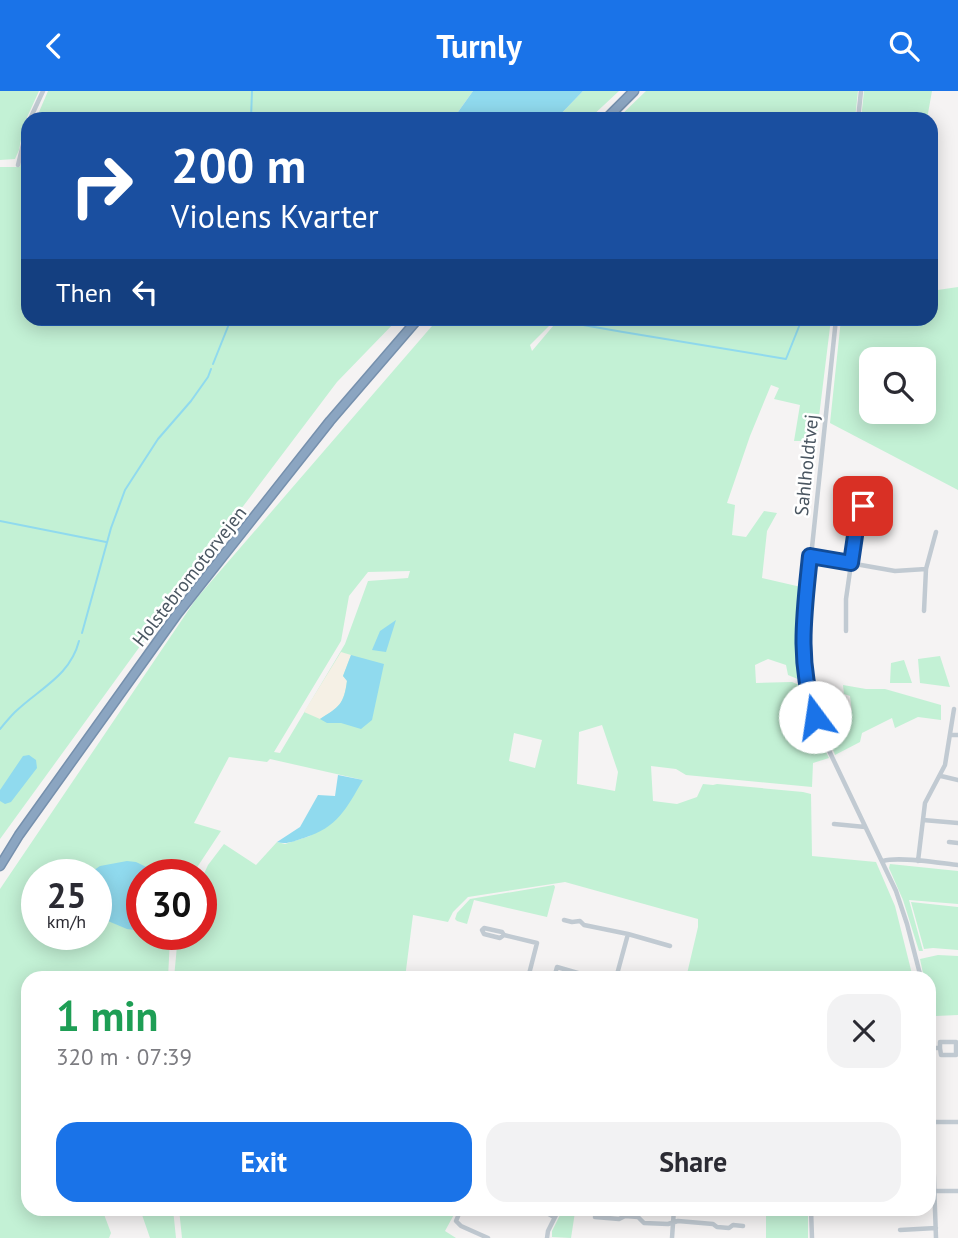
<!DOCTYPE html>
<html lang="en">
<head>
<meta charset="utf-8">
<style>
	:root { --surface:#fff; --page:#f2f2f3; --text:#2b2b33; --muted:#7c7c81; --accent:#1a73e8 }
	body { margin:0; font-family:"PT Sans",sans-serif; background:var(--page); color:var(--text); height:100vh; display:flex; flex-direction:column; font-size:26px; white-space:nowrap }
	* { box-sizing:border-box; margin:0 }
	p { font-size:23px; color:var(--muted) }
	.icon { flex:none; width:38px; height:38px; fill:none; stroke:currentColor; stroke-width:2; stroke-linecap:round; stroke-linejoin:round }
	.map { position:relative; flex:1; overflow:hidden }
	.side { position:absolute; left:21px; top:880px; width:915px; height:245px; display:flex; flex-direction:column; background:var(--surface); border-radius:21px; box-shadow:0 4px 18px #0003 }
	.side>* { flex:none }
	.banner { position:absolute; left:21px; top:21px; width:917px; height:214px; border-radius:21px; box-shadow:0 4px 18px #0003; background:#1a4fa0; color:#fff; overflow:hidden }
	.fabs { position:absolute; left:859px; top:256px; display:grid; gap:14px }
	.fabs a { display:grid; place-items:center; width:77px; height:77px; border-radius:14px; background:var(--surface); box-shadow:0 4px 18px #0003; font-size:35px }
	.speed { position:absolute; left:21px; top:768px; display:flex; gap:14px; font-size:35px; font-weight:700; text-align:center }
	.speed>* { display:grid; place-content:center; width:91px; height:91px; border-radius:50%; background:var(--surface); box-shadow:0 4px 18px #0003; line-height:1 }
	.speed small { font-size:18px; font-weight:400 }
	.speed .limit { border:10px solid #d22; background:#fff; color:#111 }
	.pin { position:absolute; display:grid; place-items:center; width:60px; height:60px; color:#fff; margin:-30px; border-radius:14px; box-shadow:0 4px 10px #0006 }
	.me { position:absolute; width:77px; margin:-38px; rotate:346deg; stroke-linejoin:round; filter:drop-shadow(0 0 5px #0008) }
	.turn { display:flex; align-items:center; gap:24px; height:147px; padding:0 35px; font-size:32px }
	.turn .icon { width:91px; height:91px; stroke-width:2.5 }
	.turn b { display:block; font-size:49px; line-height:60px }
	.then { display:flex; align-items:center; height:66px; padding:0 35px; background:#0003; gap:14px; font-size:26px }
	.round { display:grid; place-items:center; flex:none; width:74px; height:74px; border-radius:21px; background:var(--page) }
	.headline { display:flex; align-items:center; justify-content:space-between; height:119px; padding:0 35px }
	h1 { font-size:42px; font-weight:600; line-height:52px; color:#1e9e55 }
	.button { display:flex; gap:14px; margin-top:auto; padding:14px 35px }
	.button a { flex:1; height:80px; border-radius:21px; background:var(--accent); color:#fff; font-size:28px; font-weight:600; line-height:80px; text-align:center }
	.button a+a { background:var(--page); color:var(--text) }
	header { display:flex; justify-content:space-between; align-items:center; height:91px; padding:0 35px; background:var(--accent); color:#fff; font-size:32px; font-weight:600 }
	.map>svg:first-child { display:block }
	.green { fill:#c3f1d5; fill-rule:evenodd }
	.sand { fill:#f5f0e5 }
	.water { fill:#90daee }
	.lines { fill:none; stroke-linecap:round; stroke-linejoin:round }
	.stream { stroke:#90daee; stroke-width:2 }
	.highway-casing { stroke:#7690ad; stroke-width:11 }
	.street { stroke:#c1cad2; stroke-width:4.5 }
	.highway { stroke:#8ba5c1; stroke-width:8 }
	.route-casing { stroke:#114b97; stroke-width:18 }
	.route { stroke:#1a73e8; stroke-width:12 }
	.labels { text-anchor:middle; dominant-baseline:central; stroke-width:5; stroke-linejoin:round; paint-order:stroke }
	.street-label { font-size:19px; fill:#4a5661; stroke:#fff }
</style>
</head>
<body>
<header><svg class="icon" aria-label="back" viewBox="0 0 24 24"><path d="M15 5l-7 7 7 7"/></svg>Turnly<svg class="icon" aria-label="search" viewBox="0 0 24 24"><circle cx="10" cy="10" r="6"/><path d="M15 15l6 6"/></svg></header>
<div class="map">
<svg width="958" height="1147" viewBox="0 0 958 1147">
	<rect width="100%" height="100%" fill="#f5f3f3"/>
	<path class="green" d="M0,0H39L24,33L19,59L15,68L0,69Z
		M48,0H473L453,28H36Z
		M583,0H619L589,28H556Z
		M646,0H858L855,28H617Z
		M864,0H932L927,28H861Z
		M28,46V228H398L337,291L210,459L0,748V76H20L22,60Z
		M958,196V399L830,332L841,228H931V200ZM872,268H924V320H872Z
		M438,228H556L530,254L532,260L559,228H831L816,350H794L800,314L774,308L779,297L771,294L750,345L727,412L735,414L732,444L746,446L764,420L777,422L767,440L762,487L801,496L796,561L800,589L788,584L786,574L768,568L755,574L756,592L792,591L804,596C810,621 817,644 829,667L813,672L812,696L686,684L676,678L651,675L653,710L677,713L697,706L703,693L713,694L717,693L803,701L811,703L812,765L876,771L895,815L913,887H686L698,836V828L565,791L468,806L453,821L448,831L413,824L405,887H174L178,844H201V789L208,774L224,753L256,774L277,751L285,753L310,745L363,689L270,668L267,671L229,666L194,732L221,740L196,778L194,784H142V844H172L170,847L168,887H28V1118H102L111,1142L109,1147H0V798L196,508ZM410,480L408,487L368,490L345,553L280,662L274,661L341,550L349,505L368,481ZM602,634L618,681L615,700L577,693L579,641ZM514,642L542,649L535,677L509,670ZM37,784H96V844H37Z
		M940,565L950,596L920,592L918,568Z
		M904,569L912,592H890L891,572Z
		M843,594L866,598H885L941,614V629L918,626L895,637L892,627L862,642L860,651L835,664L832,656L837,650L824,615L852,621L850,605L844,603Z
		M890,773L958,780V813L909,809L923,860H919L903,809L889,777Z
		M554,794L555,796L547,826L474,809L467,833L457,830L455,828L457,822L470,808Z
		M911,811L958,816V859L933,857L924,858Z
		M938,864L958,865V924L936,925V931H933L929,915V887H924L920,868Z
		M140,1118H173L176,1147H150Z
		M179,1118H457L445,1140L456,1147H182Z
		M563,1118H591V1121H575L571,1147L552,1146V1140Z
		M766,1118H808V1147H766Z"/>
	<path class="sand" d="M341,561L351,564L343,585L347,589C344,613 340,616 320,628L304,621Z"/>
	<path class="water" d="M473,0H583L556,28H453Z
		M396,529L386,561L372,559L380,540Z
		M351,564L384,573L372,629L361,638L341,632H327L320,628C339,616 344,613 347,590L343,585Z
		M29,664L36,669L37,677L11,711L5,713L0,710V699L23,665Z
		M338,684L363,689C346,718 338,736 304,747C294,750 287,754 277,751L300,736L318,704L335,705Z
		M127,770L136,771L163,784H142V840L127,838L96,825V784H87L100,775Z"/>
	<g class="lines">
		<path class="stream" d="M251,28L252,0
			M525,228L547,233
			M565,229L583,234L623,241L786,268L802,228
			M213,273L231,228
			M0,430L106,451
			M82,542L111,437L125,399L158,348L191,310L208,286L211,278
			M0,638C5,632 10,626 15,621C40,597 70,585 79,550"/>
		<defs>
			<path id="highway" d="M606,28L634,0
				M0,775L19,744L178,522L330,330L418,228"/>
		</defs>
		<use href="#highway" class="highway-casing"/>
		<path class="street" d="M30,28L43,0
			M858,28L861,0
			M18,74L28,33
			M836,228L803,542C803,579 809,612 823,647L896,800L907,833L921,887
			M810,465L895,480L926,478
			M924,520L926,478L936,441
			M846,540V508L857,431L869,398
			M950,644H958
			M941,685L958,689
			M923,729L958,732
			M834,733L865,736
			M949,751L958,752
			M883,770C898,765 940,772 958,774
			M918,770L925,712L945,674L954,618
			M564,829L572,831L580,830L584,834L628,843L616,887
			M628,843L670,855
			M504,844L500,847L484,843L482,839L484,837L502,841L504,844L537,852L528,887
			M465,887L470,885L478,887
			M554,887L557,876L595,887
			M929,945L936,1147
			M930,957H940V951H956V964H941L940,957
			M930,1031H958
			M934,1100H958
			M461,1118L456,1130L461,1135L488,1147
			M540,1118L554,1126
			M811,1118L812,1147
			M595,1126L619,1128L625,1125L638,1126L644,1132L668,1133L678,1130L713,1133L717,1136L729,1137L733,1134L743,1135
			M900,1139L936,1137
			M547,1147L548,1140L559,1118
			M672,1147L674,1118"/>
		<use href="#highway" class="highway"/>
	</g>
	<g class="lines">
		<defs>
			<path id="route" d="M815,626C797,568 804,524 810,465L851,472L857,431L863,415"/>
		</defs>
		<use href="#route" class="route-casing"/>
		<use href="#route" class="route"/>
	</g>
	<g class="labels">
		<g class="street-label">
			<text transform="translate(806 374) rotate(-84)">Sahlholdtvej</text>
			<text transform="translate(189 485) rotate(-52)">Holstebromotorvejen</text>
		</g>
	</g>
</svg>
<div class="fabs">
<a><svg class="icon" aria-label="search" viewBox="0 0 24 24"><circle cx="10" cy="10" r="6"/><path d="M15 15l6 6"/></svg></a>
</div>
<div class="speed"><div>25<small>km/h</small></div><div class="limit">30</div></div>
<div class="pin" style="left:863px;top:415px;background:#d93025"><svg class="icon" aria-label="arrive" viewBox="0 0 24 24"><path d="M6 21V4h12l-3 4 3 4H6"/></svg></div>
<svg class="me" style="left:815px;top:626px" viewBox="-20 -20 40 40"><circle r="19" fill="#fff"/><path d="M0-13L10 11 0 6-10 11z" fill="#1a73e8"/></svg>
<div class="banner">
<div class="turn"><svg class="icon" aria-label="right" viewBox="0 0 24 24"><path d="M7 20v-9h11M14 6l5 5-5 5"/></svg><div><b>200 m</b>Violens Kvarter</div></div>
<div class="then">Then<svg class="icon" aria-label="left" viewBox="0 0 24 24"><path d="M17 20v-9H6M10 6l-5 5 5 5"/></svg></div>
</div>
<section class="side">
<div class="headline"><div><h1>1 min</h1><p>320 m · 07:39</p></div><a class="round"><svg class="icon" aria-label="close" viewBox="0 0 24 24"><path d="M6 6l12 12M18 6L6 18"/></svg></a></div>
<div class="button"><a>Exit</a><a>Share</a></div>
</section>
</div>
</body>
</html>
